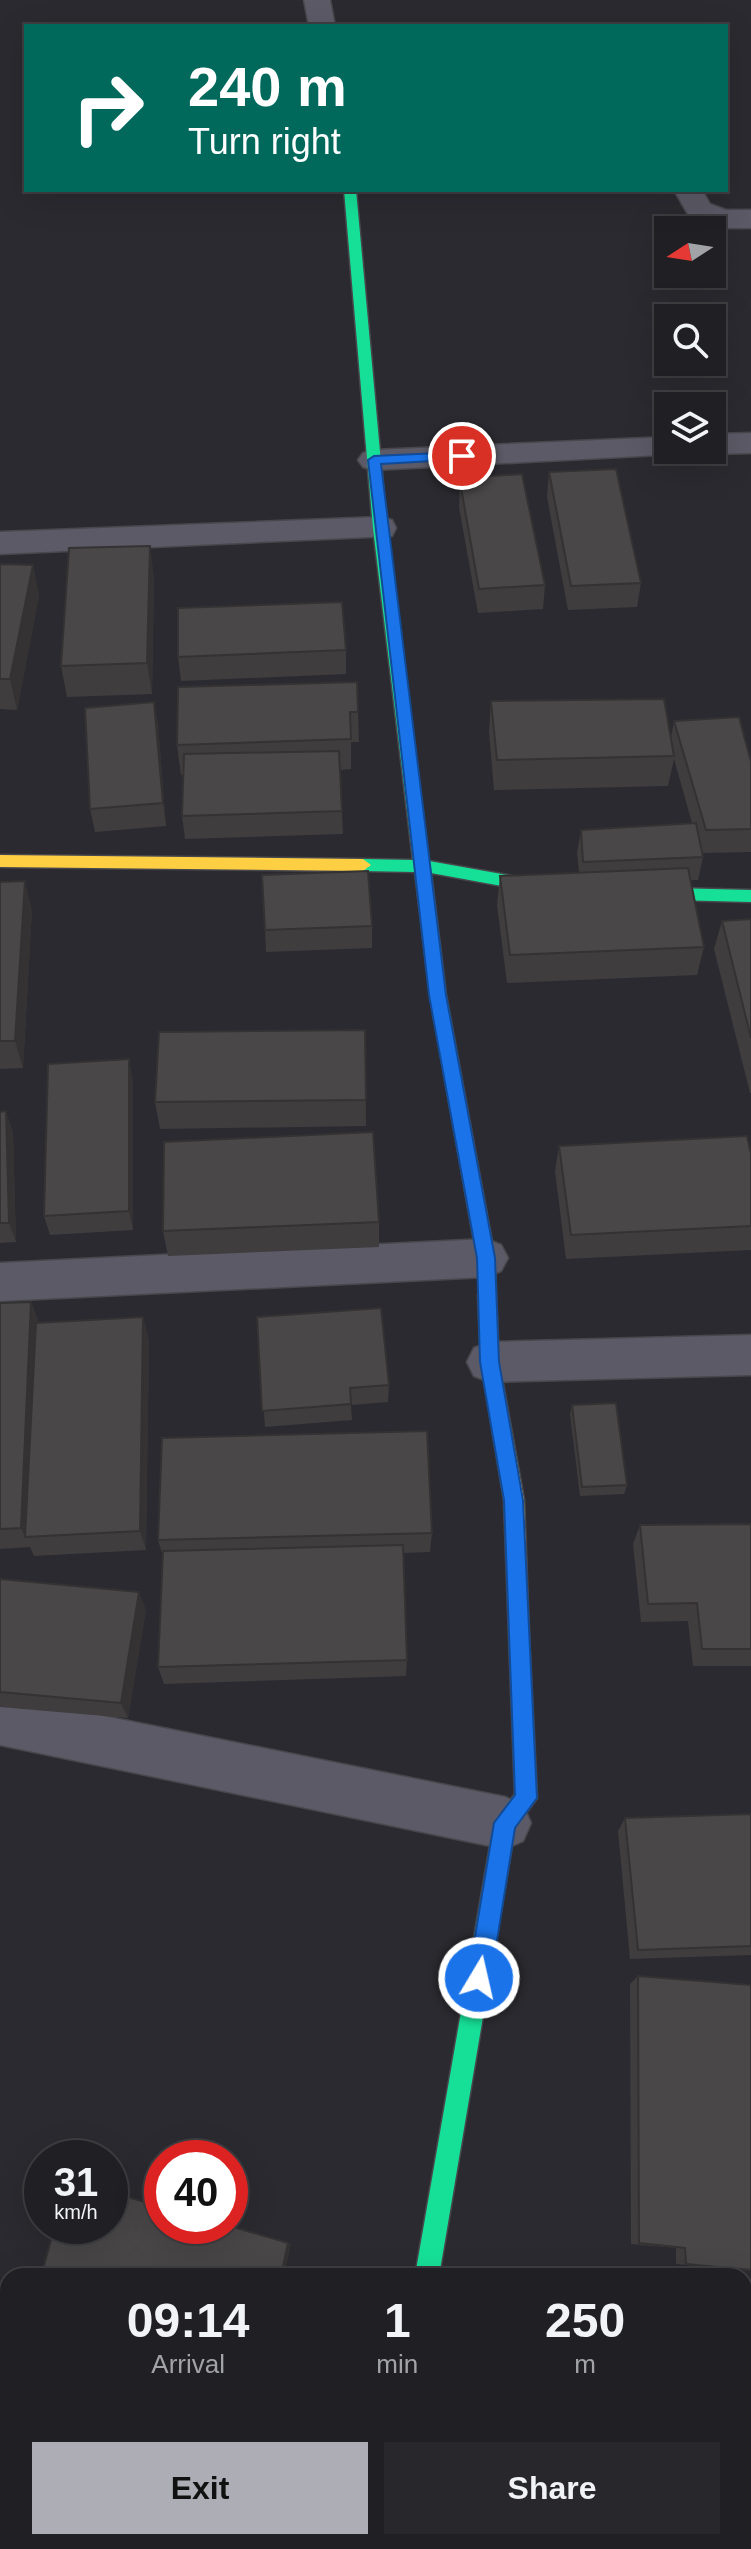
<!DOCTYPE html>
<html lang="en">
<head>
<meta charset="utf-8">
<style>
	:root { --surface:#202024; --page:#28282c; --text:#f1f3f6; --muted:#a2a3a6; --line:#3d3e41; --accent:#adadb5 }
	body { margin:0; font-family:Helvetica,sans-serif; background:var(--page); color:var(--text); height:100vh; display:flex; flex-direction:column; font-size:30px; white-space:nowrap }
	* { box-sizing:border-box; margin:0 }
	p { font-size:26px; color:var(--muted) }
	.icon { flex:none; width:44px; height:44px; fill:none; stroke:currentColor; stroke-width:2; stroke-linecap:round; stroke-linejoin:round }
	.map { position:relative; flex:1; overflow:hidden }
	.drawer { position:absolute; left:0px; top:2268px; width:752px; height:282px; display:flex; flex-direction:column; background:var(--surface); border-radius:24px 24px 0 0; box-shadow:0 8px 32px #0002,0 0 0 2px var(--line) }
	.drawer>* { flex:none }
	.hud { position:absolute; left:24px; top:24px; width:704px; height:168px; border-radius:0px; box-shadow:0 8px 32px #0002,0 0 0 2px var(--line); background:#00695c; color:#fff; overflow:hidden }
	.needle { width:52px; rotate:258deg }
	.buttons { position:absolute; left:654px; top:216px; display:grid; gap:16px }
	.buttons a { display:grid; place-items:center; width:72px; height:72px; border-radius:0px; background:var(--surface); box-shadow:0 8px 32px #0002,0 0 0 2px var(--line); font-size:40px }
	.speed { position:absolute; left:24px; top:2140px; display:flex; gap:16px; font-size:40px; font-weight:700; text-align:center }
	.speed>* { display:grid; place-content:center; width:104px; height:104px; border-radius:50%; background:var(--surface); box-shadow:0 8px 32px #0002,0 0 0 2px var(--line); line-height:1 }
	.speed small { font-size:20px; font-weight:400 }
	.speed .limit { border:12px solid #d22; background:#fff; color:#111 }
	.pin { position:absolute; display:grid; place-items:center; width:68px; height:68px; color:#fff; margin:-34px; border:4px solid #fff; border-radius:50%; box-shadow:0 2px 8px #0007 }
	.me { position:absolute; width:88px; margin:-44px; rotate:9deg; stroke-linejoin:round; filter:drop-shadow(0 0 6px #0008) }
	.turn { display:flex; align-items:center; gap:28px; height:168px; padding:0 32px; font-size:36px }
	.turn .icon { width:104px; height:104px; stroke-width:2.5 }
	.turn b { display:block; font-size:56px; line-height:68px }
	.eta { display:flex; justify-content:space-evenly; align-items:center; height:136px; text-align:center }
	.eta b { font-size:48px; font-weight:700; line-height:56px }
	.primary-button { display:flex; gap:16px; margin-top:auto; padding:16px 32px }
	.primary-button a { flex:1; height:92px; border-radius:0px; background:var(--accent); color:#111; font-size:32px; font-weight:700; line-height:92px; text-align:center }
	.primary-button a+a { background:var(--page); color:var(--text) }
	.map>svg:first-child { display:block }
	.lines { fill:none; stroke-linecap:round; stroke-linejoin:round }
	.street-casing { stroke:#47474c; stroke-width:3 }
	.fast-casing { stroke:#47474c; stroke-width:3 }
	.slow-casing { stroke:#47474c; stroke-width:3 }
	.street { fill:#5b5a66; fill-rule:evenodd }
	.fast { fill:#16e098; fill-rule:evenodd }
	.slow { fill:#ffcf43; fill-rule:evenodd }
	.wall { fill:#403d3e }
	.shaded-wall { fill:#343232 }
	.building { fill:#4a4748; stroke:#343232; stroke-width:2 }
	.route { fill:#1a73e8; stroke:#114b97; stroke-width:2 }
</style>
</head>
<body>
<div class="map">
<svg width="751" height="2549" viewBox="0 0 751 2549">
	<rect width="100%" height="100%" fill="#2a2a30"/>
	<g class="lines">
		<defs>
			<path id="street" d="M304,0H330L335,26H309Z
				M674,190H702L710,204L726,210H751V228H723L689,216Z
				M751,433V453L712,454L700,450H712V434Z
				M668,437V450H682L679,454L374,470L363,467L358,460L363,453L374,450Z
				M380,517L392,520L396,528L392,536L0,554V532Z
				M486,1239L501,1245L508,1258L501,1271L486,1277L0,1301V1263Z
				M751,1335V1375L490,1382L474,1376L467,1362L474,1348L490,1342Z
				M0,1695L505,1797L523,1805L531,1823L523,1841L505,1849L0,1745Z
				M0,2464L8,2466V2528L0,2526Z
				M109,2542H190L192,2549H112Z
				M341,2542H403L402,2549H340Z"/>
			<path id="fast" d="M344,190H356L387,528L429,861L557,884L565,890L557,896L431,873L446,995L495,1258L496,1295L493,1301L487,1303L481,1301L477,1258L430,995L415,872L363,871L355,865L363,859L413,860L373,528Z
				M633,887L751,890V902L633,899L625,893Z
				M519,1625L526,1628L529,1635L537,1798L515,1828L439,2276H415L494,1823L515,1794L509,1635L512,1628Z"/>
			<path id="slow" d="M0,855L363,859L371,865L363,871L0,867Z
				M487,1287L493,1289L496,1295L499,1362L524,1500L529,1635L526,1642L519,1645L512,1642L509,1635L504,1500L481,1362L478,1295L481,1289Z"/>
		</defs>
		<use href="#street" class="street-casing"/>
		<use href="#fast" class="fast-casing"/>
		<use href="#slow" class="slow-casing"/>
		<use href="#street" class="street"/>
		<use href="#fast" class="fast"/>
		<use href="#slow" class="slow"/>
	</g>
	<path class="wall" d="M549,472L641,583L637,607L568,610L547,497Z
		M474,477L545,585L543,609L478,613L459,507L460,482H474Z
		M0,564L33,565L39,596L17,710L0,709Z
		M154,577L152,694L67,697L61,666Z
		M346,650V674L181,681L178,657Z
		M178,687L358,712L359,742H351V769L340,770L343,834L185,839L182,816L183,775H181L177,745Z
		M491,701L671,737L674,721L751,762V852L702,853L703,857L698,880H691L704,947L697,975L507,983L497,905L500,876L579,873L577,853L581,830L692,823L674,759L668,786L494,790L489,732Z
		M154,702L158,725L166,826L95,832L90,809Z
		M0,882L32,910L23,1068L0,1069Z
		M751,919V1093H750L714,949L722,921Z
		M372,926V948L266,952L265,930Z
		M365,1030L366,1126L160,1129L155,1102Z
		M133,1080V1230L50,1235L44,1216Z
		M0,1112L13,1132L16,1242L0,1243Z
		M559,1146L751,1154V1250L566,1259L555,1171Z
		M379,1222V1247L168,1256L163,1231Z
		M31,1302L39,1323L143,1317L149,1341L146,1550L34,1556L30,1547L0,1549V1303Z
		M257,1317L389,1385L388,1402L351,1405L352,1420L265,1427Z
		M572,1405L627,1485L624,1494L580,1496L570,1414Z
		M751,1523V1666H693L688,1621L641,1622L633,1544L640,1525Z
		M432,1533L430,1552L403,1553L407,1660L406,1676L164,1684L158,1667L163,1556L158,1540Z
		M0,1579L146,1610L128,1718L0,1707Z
		M751,1814V1955L630,1959L618,1831L625,1818Z
		M638,1976L751,1985V2271L676,2264V2248L631,2244L630,1984Z"/>
	<path class="shaded-wall" d="M150,546L154,577L152,694L147,663Z
		M33,565L39,596L17,710L10,679Z
		M154,702L158,725L166,826L163,803Z
		M25,881L32,910L23,1068L15,1041Z
		M129,1059L133,1080V1230L129,1211Z
		M6,1111L13,1132L16,1242L9,1223Z
		M31,1302L40,1325L25,1537L21,1528Z
		M143,1317L149,1341L146,1550L140,1531Z
		M139,1592L146,1610L128,1718L121,1703Z
		M288,2243L291,2244L284,2276H281Z"/>
	<path class="building" d="M616,469L641,583L571,586L549,472Z
		M522,474L545,585L479,589L460,482H475L474,477Z
		M150,546L147,663L61,666L69,548Z
		M0,564L33,565L10,679H0Z
		M342,602L346,650L178,657V608Z
		M357,682L358,712H350L351,739L177,745L178,687Z
		M664,699L674,756L497,760L491,701Z
		M154,702L163,803L90,809L85,708Z
		M739,717L751,762V829L706,830L674,721Z
		M339,751L342,811L182,816L184,754Z
		M696,823L703,857L583,862L581,830Z
		M688,868L704,947L510,955L500,876Z
		M368,871L372,926L265,930L262,875Z
		M25,881L15,1041H0V882Z
		M751,919V1038L722,921Z
		M365,1030L366,1100L155,1102L159,1032Z
		M129,1059V1211L44,1216L48,1064Z
		M6,1111L9,1223H0V1112Z
		M373,1132L379,1222L163,1231L164,1142Z
		M747,1136L751,1154V1226L571,1235L559,1146Z
		M31,1302L21,1528L0,1529V1303Z
		M381,1308L389,1385L350,1388L351,1404L262,1411L257,1317Z
		M143,1317L140,1531L25,1537L36,1323Z
		M616,1403L627,1485L582,1487L572,1405Z
		M427,1431L432,1533L158,1540L162,1438Z
		M751,1524V1649H702L697,1603L648,1604L640,1525Z
		M403,1545L407,1660L158,1667L163,1551Z
		M0,1579L139,1592L121,1703L0,1692Z
		M751,1814V1946L638,1950L625,1818Z
		M638,1976L751,1985V2270L686,2264L685,2248L639,2243Z
		M110,2192L162,2207V2226H230L288,2243L281,2276H41L55,2226H110Z"/>
	<path class="route" d="M462,452L467,453V459L381,464L446,995L495,1258L499,1362L523,1500L537,1798L515,1828L491,1978L487,1986L479,1989L471,1986L468,1978L494,1823L515,1795L504,1500L480,1362L477,1258L429,995L368,460L374,456Z"/>
</svg>
<div class="buttons">
<a><svg class="needle" viewBox="-14 -14 28 28"><path d="M0-13l5 13h-10z" fill="#e53935"/><path d="M0 13l5-13h-10z" fill="#a2a3a6"/></svg></a>
<a><svg class="icon" aria-label="search" viewBox="0 0 24 24"><circle cx="10" cy="10" r="6"/><path d="M15 15l6 6"/></svg></a>
<a><svg class="icon" aria-label="layers" viewBox="0 0 24 24"><path d="M12 4l9 5-9 5-9-5zM3 14l9 5 9-5"/></svg></a>
</div>
<div class="speed"><div>31<small>km/h</small></div><div class="limit">40</div></div>
<div class="pin" style="left:462px;top:456px;background:#d93025"><svg class="icon" aria-label="arrive" viewBox="0 0 24 24"><path d="M6 21V4h12l-3 4 3 4H6"/></svg></div>
<svg class="me" style="left:479px;top:1978px" viewBox="-20 -20 40 40"><circle r="17" fill="#1a73e8" stroke="#fff" stroke-width="3"/><path d="M0-11L8 9 0 5-8 9z" fill="#fff"/></svg>
<div class="hud">
<div class="turn"><svg class="icon" aria-label="right" viewBox="0 0 24 24"><path d="M7 20v-9h11M14 6l5 5-5 5"/></svg><div><b>240 m</b>Turn right</div></div>
</div>
<section class="drawer">
<div class="eta">
<div><b>09:14</b><p>Arrival</p></div>
<div><b>1</b><p>min</p></div>
<div><b>250</b><p>m</p></div>
</div>
<div class="primary-button"><a>Exit</a><a>Share</a></div>
</section>
</div>
</body>
</html>
